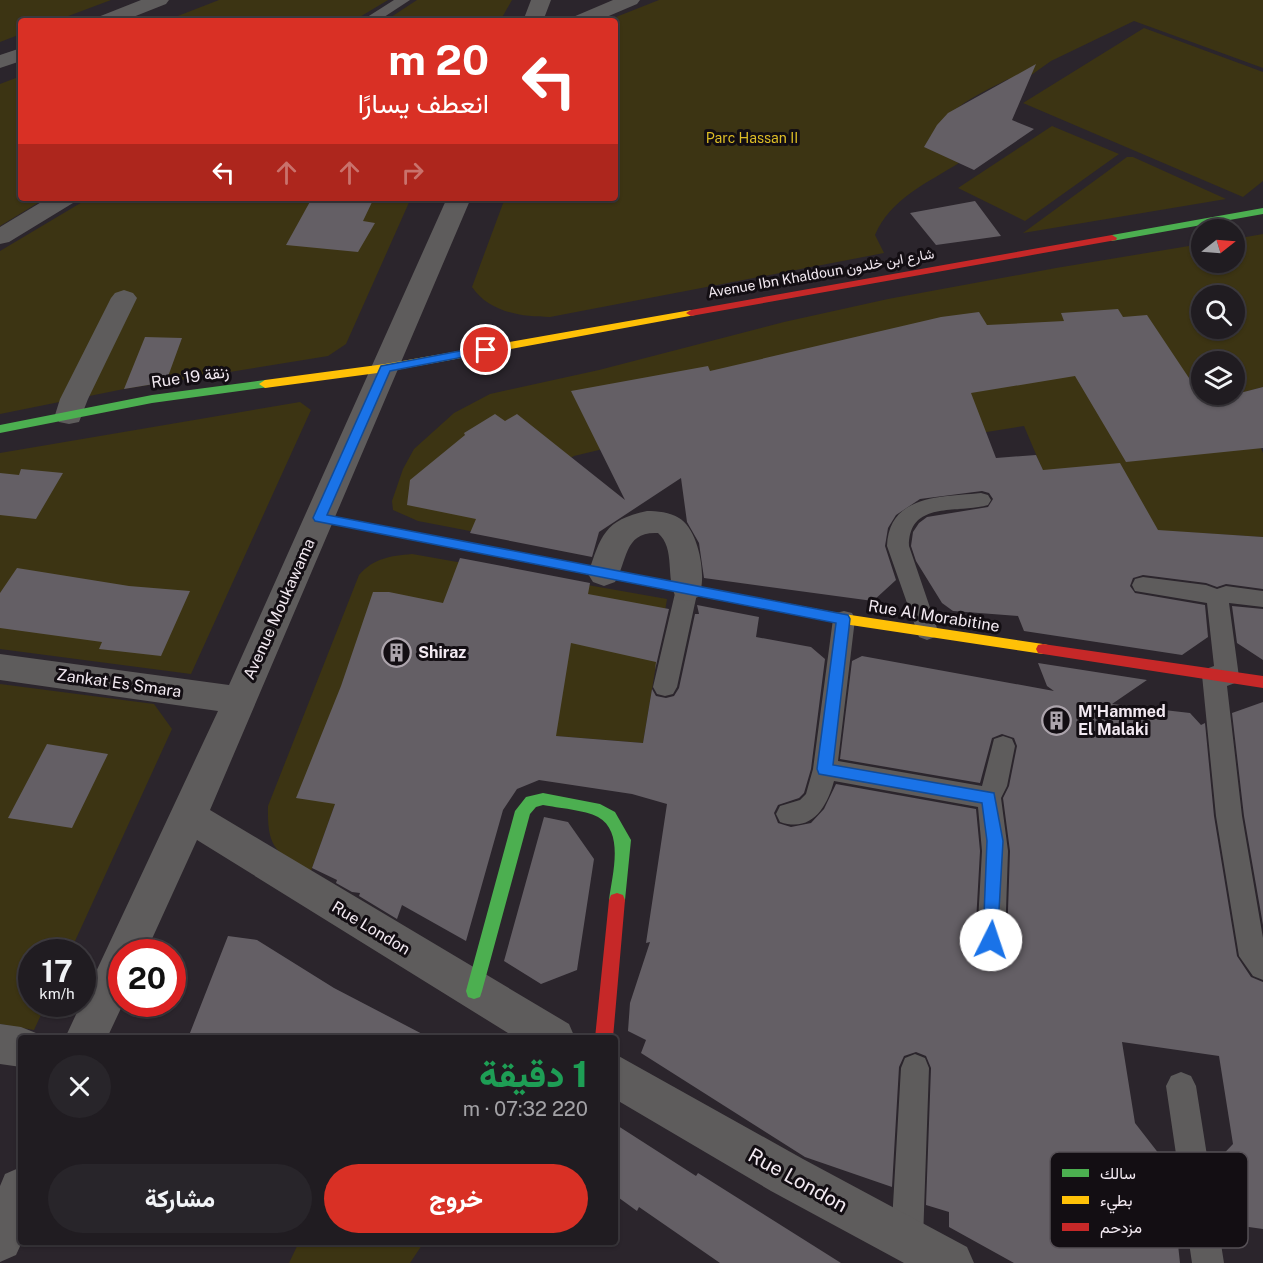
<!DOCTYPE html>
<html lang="ar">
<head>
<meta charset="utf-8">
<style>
	:root { --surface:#201c21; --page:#28252a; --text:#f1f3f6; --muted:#a2a1a5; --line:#3d3a3f; --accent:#d93025 }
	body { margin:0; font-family:"Public Sans",Vazirmatn,sans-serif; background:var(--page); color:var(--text); direction:rtl; height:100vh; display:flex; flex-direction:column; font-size:22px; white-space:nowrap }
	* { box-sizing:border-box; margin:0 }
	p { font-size:20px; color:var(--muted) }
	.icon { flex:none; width:33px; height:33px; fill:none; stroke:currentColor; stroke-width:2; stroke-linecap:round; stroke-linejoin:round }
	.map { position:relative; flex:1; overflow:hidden; direction:ltr }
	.drawer { position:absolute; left:18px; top:1035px; width:600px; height:210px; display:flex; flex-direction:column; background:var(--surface); border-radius:6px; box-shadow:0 2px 4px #0004,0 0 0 2px var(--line); direction:rtl }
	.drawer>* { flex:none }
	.hud { position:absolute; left:18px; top:18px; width:600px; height:183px; border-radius:6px; box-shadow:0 2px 4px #0004,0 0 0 2px var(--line); direction:rtl; background:#d93025; color:#fff; overflow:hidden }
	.needle { width:39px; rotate:73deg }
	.tools { position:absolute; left:1191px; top:219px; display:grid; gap:12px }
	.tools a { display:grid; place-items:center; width:54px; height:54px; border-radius:50%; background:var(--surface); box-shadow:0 2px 4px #0004,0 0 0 2px var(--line); font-size:30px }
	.speed { position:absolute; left:18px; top:939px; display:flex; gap:12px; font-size:30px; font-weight:700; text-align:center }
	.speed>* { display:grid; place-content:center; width:78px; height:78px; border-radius:50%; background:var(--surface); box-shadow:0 2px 4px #0004,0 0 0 2px var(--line); line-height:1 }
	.speed small { font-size:15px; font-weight:400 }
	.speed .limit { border:9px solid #d22; background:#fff; color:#111 }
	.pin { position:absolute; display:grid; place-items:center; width:51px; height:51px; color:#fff; margin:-26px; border:3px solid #fff; border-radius:50%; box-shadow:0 2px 6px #0007 }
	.me { position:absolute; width:66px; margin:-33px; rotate:4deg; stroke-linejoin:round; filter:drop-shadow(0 0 4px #0008) }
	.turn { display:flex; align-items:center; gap:21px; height:126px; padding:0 30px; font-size:27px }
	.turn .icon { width:78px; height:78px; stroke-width:2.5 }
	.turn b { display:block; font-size:42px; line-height:51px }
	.lanes { display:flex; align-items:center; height:57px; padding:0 30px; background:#0003; justify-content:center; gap:30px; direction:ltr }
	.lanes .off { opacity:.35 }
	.round { display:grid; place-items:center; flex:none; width:63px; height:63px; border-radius:32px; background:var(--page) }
	.headline { display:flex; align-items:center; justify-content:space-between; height:102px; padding:0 30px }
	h1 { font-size:36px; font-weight:800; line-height:45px; color:#1e9e55 }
	.cta { display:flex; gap:12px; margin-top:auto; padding:12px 30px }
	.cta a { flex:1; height:69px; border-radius:36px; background:var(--accent); color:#fff; font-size:24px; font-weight:800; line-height:69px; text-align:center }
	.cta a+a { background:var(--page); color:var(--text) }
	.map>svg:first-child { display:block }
	.green { fill:#3c3413; fill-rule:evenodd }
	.building { fill:#645f65 }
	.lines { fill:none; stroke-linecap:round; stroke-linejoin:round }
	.lane { fill:#5e5c5c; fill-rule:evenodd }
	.street { fill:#5e5c5c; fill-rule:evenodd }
	.fast { fill:#4caf50; fill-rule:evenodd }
	.slow { fill:#ffc107; fill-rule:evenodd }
	.jam { fill:#c62828; fill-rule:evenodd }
	.route { fill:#1a73e8; stroke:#114b97; stroke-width:1.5 }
	.labels { text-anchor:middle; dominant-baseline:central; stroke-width:6; stroke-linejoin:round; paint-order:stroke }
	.far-park-label { font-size:14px; fill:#debe26; stroke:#130e13 }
	.far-street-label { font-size:14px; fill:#f2e9f1; stroke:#130e13 }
	.street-label { font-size:16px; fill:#f2e9f1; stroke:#130e13 }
	.poi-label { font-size:16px; font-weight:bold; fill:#f2e9f1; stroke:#130e13; text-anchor:start }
	.near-street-label { font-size:20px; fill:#f2e9f1; stroke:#130e13 }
	.key { fill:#130e13; stroke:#565056; stroke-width:1.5 }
	.key-label { font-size:16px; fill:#f2e9f1 }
</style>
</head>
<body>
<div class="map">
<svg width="1263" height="1263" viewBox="0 0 1263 1263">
	<rect width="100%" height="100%" fill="#2b252c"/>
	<path class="green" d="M0,0H111L55,21H21V34L0,42Z
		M219,0H388L353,21H165Z
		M417,0H512L500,21H385Z
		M659,0H1263V68L1134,21L1051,61L1020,83L1008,79C970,99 946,108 925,147L959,163C927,183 890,199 875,235L884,253L550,317C521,317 489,312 472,287L505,198H615V44C621,33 622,28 616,17Z
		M1144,28L1263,72V181L1243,197L1023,103Z
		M21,76V198H46L0,226V84Z
		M1052,126L1119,154L1025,221L958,188Z
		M1127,157H1133L1226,199L1023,233Z
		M89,198H411L346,344L328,356L124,389L0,414V251Z
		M1263,234V387L1237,394L1263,453V537L1066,525L1024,426L943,439L603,449L574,456L533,478L501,537L418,521L393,510L392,501L403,469L414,449L454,413L490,394L599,370L784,322L888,299L1056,268L1201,244L1202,262H1234L1235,239ZM1202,296H1234V328H1202ZM1202,362H1234V394H1202Z
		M300,402L311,410L191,674L0,649V453Z
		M412,554L667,599L643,743L556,736L335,804L310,874C276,851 267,850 268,806L359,575C374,558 390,556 412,554Z
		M0,684L154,704L172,729L70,952H32V1004H46L34,1030L0,1024Z
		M299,1242H418L422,1245L410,1263H289Z"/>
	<path class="building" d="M1036,64L1012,120L1034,129L974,170L924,147L937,125L948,113Z
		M312,198H374L363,221L375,223L358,252L286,245Z
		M975,201L1001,236L936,245L910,213Z
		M1118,309L1123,317L1147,315L1205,402L1263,387V448L1126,462L1075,376L971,393L996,458L1036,455L1043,470L1120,463L1158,530L1263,537V589L1226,584L1217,587L1206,583L1143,575L1133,578L1130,586L1135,593L1205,605L1208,637L1182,655L1024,631L1018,616L953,611L942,603L916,561L911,546L913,532L919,523L927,517L988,507L993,499L989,493L982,491L920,499L896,515L888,528L885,546L896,580L873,601L704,578L699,543L687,522L681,478L599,532L592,557L470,533L476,519L407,505L410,480L465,435L464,433L495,414L505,421L517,414L625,500L571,391L708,366L710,371L941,317L979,312L987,325L1064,321L1061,313Z
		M145,337L182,338L166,382L124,389Z
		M21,469L63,473L36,519L0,515V473L19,475Z
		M460,558L590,583L588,594L669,609L655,670L656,662L571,643L556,736L643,743L652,689L656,696L666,698L674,696L679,688L695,614H699L697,605L759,617L756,637L811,647L825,659L811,769L804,793L799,798L778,805L774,813L778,823L791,827L811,823L824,809L836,784L976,809L980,851L975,940L979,950L990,954L1002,951L1007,940L1010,851L1003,798L1009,786L1017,746L1014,738L1002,734L992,738L980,783L840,759L852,661L862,656L1054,691L1047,686L1038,663L1147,680L1112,704L1190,713L1201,725L1205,723L1214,816L1237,956L1251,977L1263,982V1229L1220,1223L1211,1167L1233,1144L1219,1056L1122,1042L1135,1123L1177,1177L1183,1218L1175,1217L1180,1263H1014L949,1227V1212L926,1205L931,1068L926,1056L916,1052L904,1056L899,1067L892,1187L805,1157L641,1053L646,1040L628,1031L630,1003L650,942L646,943L667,804L632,794L539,780L517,789L503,810L466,941L402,905L397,919L359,896L360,893L352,892L336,883L337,880L312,868L335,804L296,798L341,686L373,592H389L443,603Z
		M17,568L129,586L190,591L161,656L99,649L102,642L0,628V593Z
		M1232,606L1263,609V660L1237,643Z
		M1263,702V925L1244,816L1232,713Z
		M47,744L108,754L72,828L8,818Z
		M544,817L568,822L594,859L577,970L541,984L504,961Z
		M228,936L257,940L334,988L430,1038H188Z
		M615,1124L696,1176L698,1173L841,1263H720L639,1207L637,1211L615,1195Z"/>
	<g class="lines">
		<path class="lane" d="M394,0H410L378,21H361Z
			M981,493L988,495L991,500L988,505C957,514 909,500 909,546L938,631L935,637L927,640L919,637L887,546C889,494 942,497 981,493Z
			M1143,577L1206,585L1217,589L1226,586L1263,591V607L1229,603L1239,677L1235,683L1227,686L1242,816L1263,938V980L1253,976L1239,956L1216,816L1202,675L1206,669L1214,666L1207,603L1135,591L1132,585L1135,579Z
			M687,581L695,583L698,589L677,687L673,694L665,696L657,694L653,687L676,589L679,583Z
			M844,611L852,613L855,619L838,761L982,786L994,739L1003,736L1012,739L1015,746L1007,786L1001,798L1008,851L1005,940L1001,949L991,952L981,949L977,940L982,851L978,807L834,781C827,807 812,833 780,822L776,814L780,806L800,800L806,794L813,769L833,619L836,613Z
			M915,1054L925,1058L929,1068L923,1239L918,1250L907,1255L896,1250L891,1239L901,1068L905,1058Z
			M1181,1072L1191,1076L1196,1086L1224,1263H1192L1166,1086L1171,1076Z"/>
		<path class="street" d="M141,0H169L166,4L123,21H95L98,17Z
			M531,0H551L543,21H523Z
			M613,0H640L637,4L597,21H570L573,17Z
			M21,48V61L0,68V55Z
			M48,198H77L73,203L9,242L0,244V227Z
			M447,198H471L210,810L569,1024L575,1038H516L197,840L146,952H122L123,1004L107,1038H65L218,711L0,680V654L229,685Z
			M124,290L133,293L137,298L88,399L79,422L69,424L59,422L55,415L60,399L111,298L115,293Z
			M647,511C657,511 670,512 679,518C699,529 708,580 698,597L687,601L676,597C665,578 676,549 658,533C624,531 628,560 615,582L604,586L593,582L588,574C601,536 604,520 647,511Z
			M0,1024L21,1027L36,1033L38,1038H21V1067L0,1064Z
			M615,1054L803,1159L967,1247L974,1263H904L771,1191L615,1099Z
			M21,1167L22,1242L16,1255L0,1262V1186L5,1174Z"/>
		<path class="fast" d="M1263,208V214L1112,241L1107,238L1112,235Z
			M265,380L271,384L269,387L152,403L0,433V425L152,395Z
			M320,514L718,590L725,595L718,600L316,521L314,518Z
			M543,793L600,804L615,812L631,840L625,900L623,905L617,907L611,905L609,900C612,875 625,832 598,817C585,810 558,808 543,805L536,807L530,814L482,991L480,997L474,999L468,997L466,991L515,811L526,797Z"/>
		<path class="slow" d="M691,310L696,313L695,315L385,372L265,388L259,384L265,380L385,364Z
			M718,590L844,614L1043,644L1048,645L1050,649L1048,653L1043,654L844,624L713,598L711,595Z"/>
		<path class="jam" d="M1112,235L1117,238L1116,240L691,316L686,313L691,310Z
			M1043,644L1263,676V688L1043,654L1038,653L1036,649L1038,645Z
			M617,893L623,895L625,900L613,1038H595L609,900L611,895Z"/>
	</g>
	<path class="route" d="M486,346L490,347V352L390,371L327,515L848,615L850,619L833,765L994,793L1003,841L997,945L991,948L985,945L983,940L987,841L982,803L819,774L817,769L836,623L315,521L313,518L381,366Z"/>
	<defs>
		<symbol id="building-ring" viewBox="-11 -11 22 22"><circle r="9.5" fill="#130e13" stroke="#aca4ac" stroke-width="1.5"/><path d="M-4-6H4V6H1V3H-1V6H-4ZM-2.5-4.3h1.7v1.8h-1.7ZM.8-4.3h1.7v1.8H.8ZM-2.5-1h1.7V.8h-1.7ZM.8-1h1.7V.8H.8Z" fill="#aca4ac"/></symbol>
	</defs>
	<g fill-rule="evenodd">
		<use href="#building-ring" x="380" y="636" width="33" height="33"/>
		<use href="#building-ring" x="1040" y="704" width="33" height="33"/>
	</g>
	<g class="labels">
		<g class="far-park-label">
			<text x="752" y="138">Parc Hassan II</text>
		</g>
		<g class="far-street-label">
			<text transform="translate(821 273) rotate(-10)">Avenue Ibn Khaldoun شارع ابن خلدون</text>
		</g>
		<g class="street-label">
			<text transform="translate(190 377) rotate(-8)">Rue 19 زنقة</text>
			<text transform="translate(279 609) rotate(-66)">Avenue Moukawama</text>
			<text transform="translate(934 616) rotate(9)">Rue Al Morabitine</text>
			<text transform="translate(119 683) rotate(8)">Zankat Es Smara</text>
			<text transform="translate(371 928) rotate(31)">Rue London</text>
		</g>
		<g class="poi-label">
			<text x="418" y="652">Shiraz</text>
			<text x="1078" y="711">M'Hammed<tspan x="1078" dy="18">El Malaki</tspan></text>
		</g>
		<g class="near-street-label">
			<text transform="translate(798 1180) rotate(29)">Rue London</text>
		</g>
	</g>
	<rect x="1050" y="1152" width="198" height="96" rx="9" class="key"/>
	<rect x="1062" y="1169" width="27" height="8" fill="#4caf50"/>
	<rect x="1062" y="1196" width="27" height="8" fill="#ffc107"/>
	<rect x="1062" y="1223" width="27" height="8" fill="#c62828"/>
	<g class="key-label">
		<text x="1100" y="1179">سالك</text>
		<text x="1100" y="1206">بطيء</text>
		<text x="1100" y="1233">مزدحم</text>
	</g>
</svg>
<div class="tools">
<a><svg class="needle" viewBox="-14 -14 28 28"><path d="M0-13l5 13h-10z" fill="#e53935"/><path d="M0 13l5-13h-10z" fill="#a2a1a5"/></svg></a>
<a><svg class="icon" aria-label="search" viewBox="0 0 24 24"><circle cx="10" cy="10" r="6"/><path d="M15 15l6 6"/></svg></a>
<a><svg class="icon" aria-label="layers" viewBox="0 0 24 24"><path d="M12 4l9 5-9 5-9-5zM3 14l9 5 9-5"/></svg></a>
</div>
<div class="speed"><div>17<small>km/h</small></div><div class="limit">20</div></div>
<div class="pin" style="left:486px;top:350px;background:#d93025"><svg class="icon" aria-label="arrive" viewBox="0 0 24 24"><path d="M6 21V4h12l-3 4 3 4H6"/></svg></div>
<svg class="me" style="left:991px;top:940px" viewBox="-20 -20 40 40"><circle r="19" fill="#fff"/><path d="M0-13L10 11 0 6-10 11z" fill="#1a73e8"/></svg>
<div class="hud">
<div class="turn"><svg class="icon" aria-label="left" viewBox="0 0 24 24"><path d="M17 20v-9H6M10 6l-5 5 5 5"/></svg><div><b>20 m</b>انعطف يسارًا</div></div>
<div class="lanes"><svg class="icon" aria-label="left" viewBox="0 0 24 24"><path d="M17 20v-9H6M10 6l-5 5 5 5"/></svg><svg class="icon off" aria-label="ahead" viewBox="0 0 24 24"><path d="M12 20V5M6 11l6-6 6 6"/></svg><svg class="icon off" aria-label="ahead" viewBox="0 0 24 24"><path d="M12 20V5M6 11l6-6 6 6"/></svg><svg class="icon off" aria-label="right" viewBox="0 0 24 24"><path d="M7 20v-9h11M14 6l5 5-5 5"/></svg></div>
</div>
<section class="drawer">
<div class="headline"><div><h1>1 دقيقة</h1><p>220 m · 07:32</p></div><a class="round"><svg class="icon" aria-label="close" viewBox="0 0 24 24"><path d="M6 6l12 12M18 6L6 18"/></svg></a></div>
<div class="cta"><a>خروج</a><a>مشاركة</a></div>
</section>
</div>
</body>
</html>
